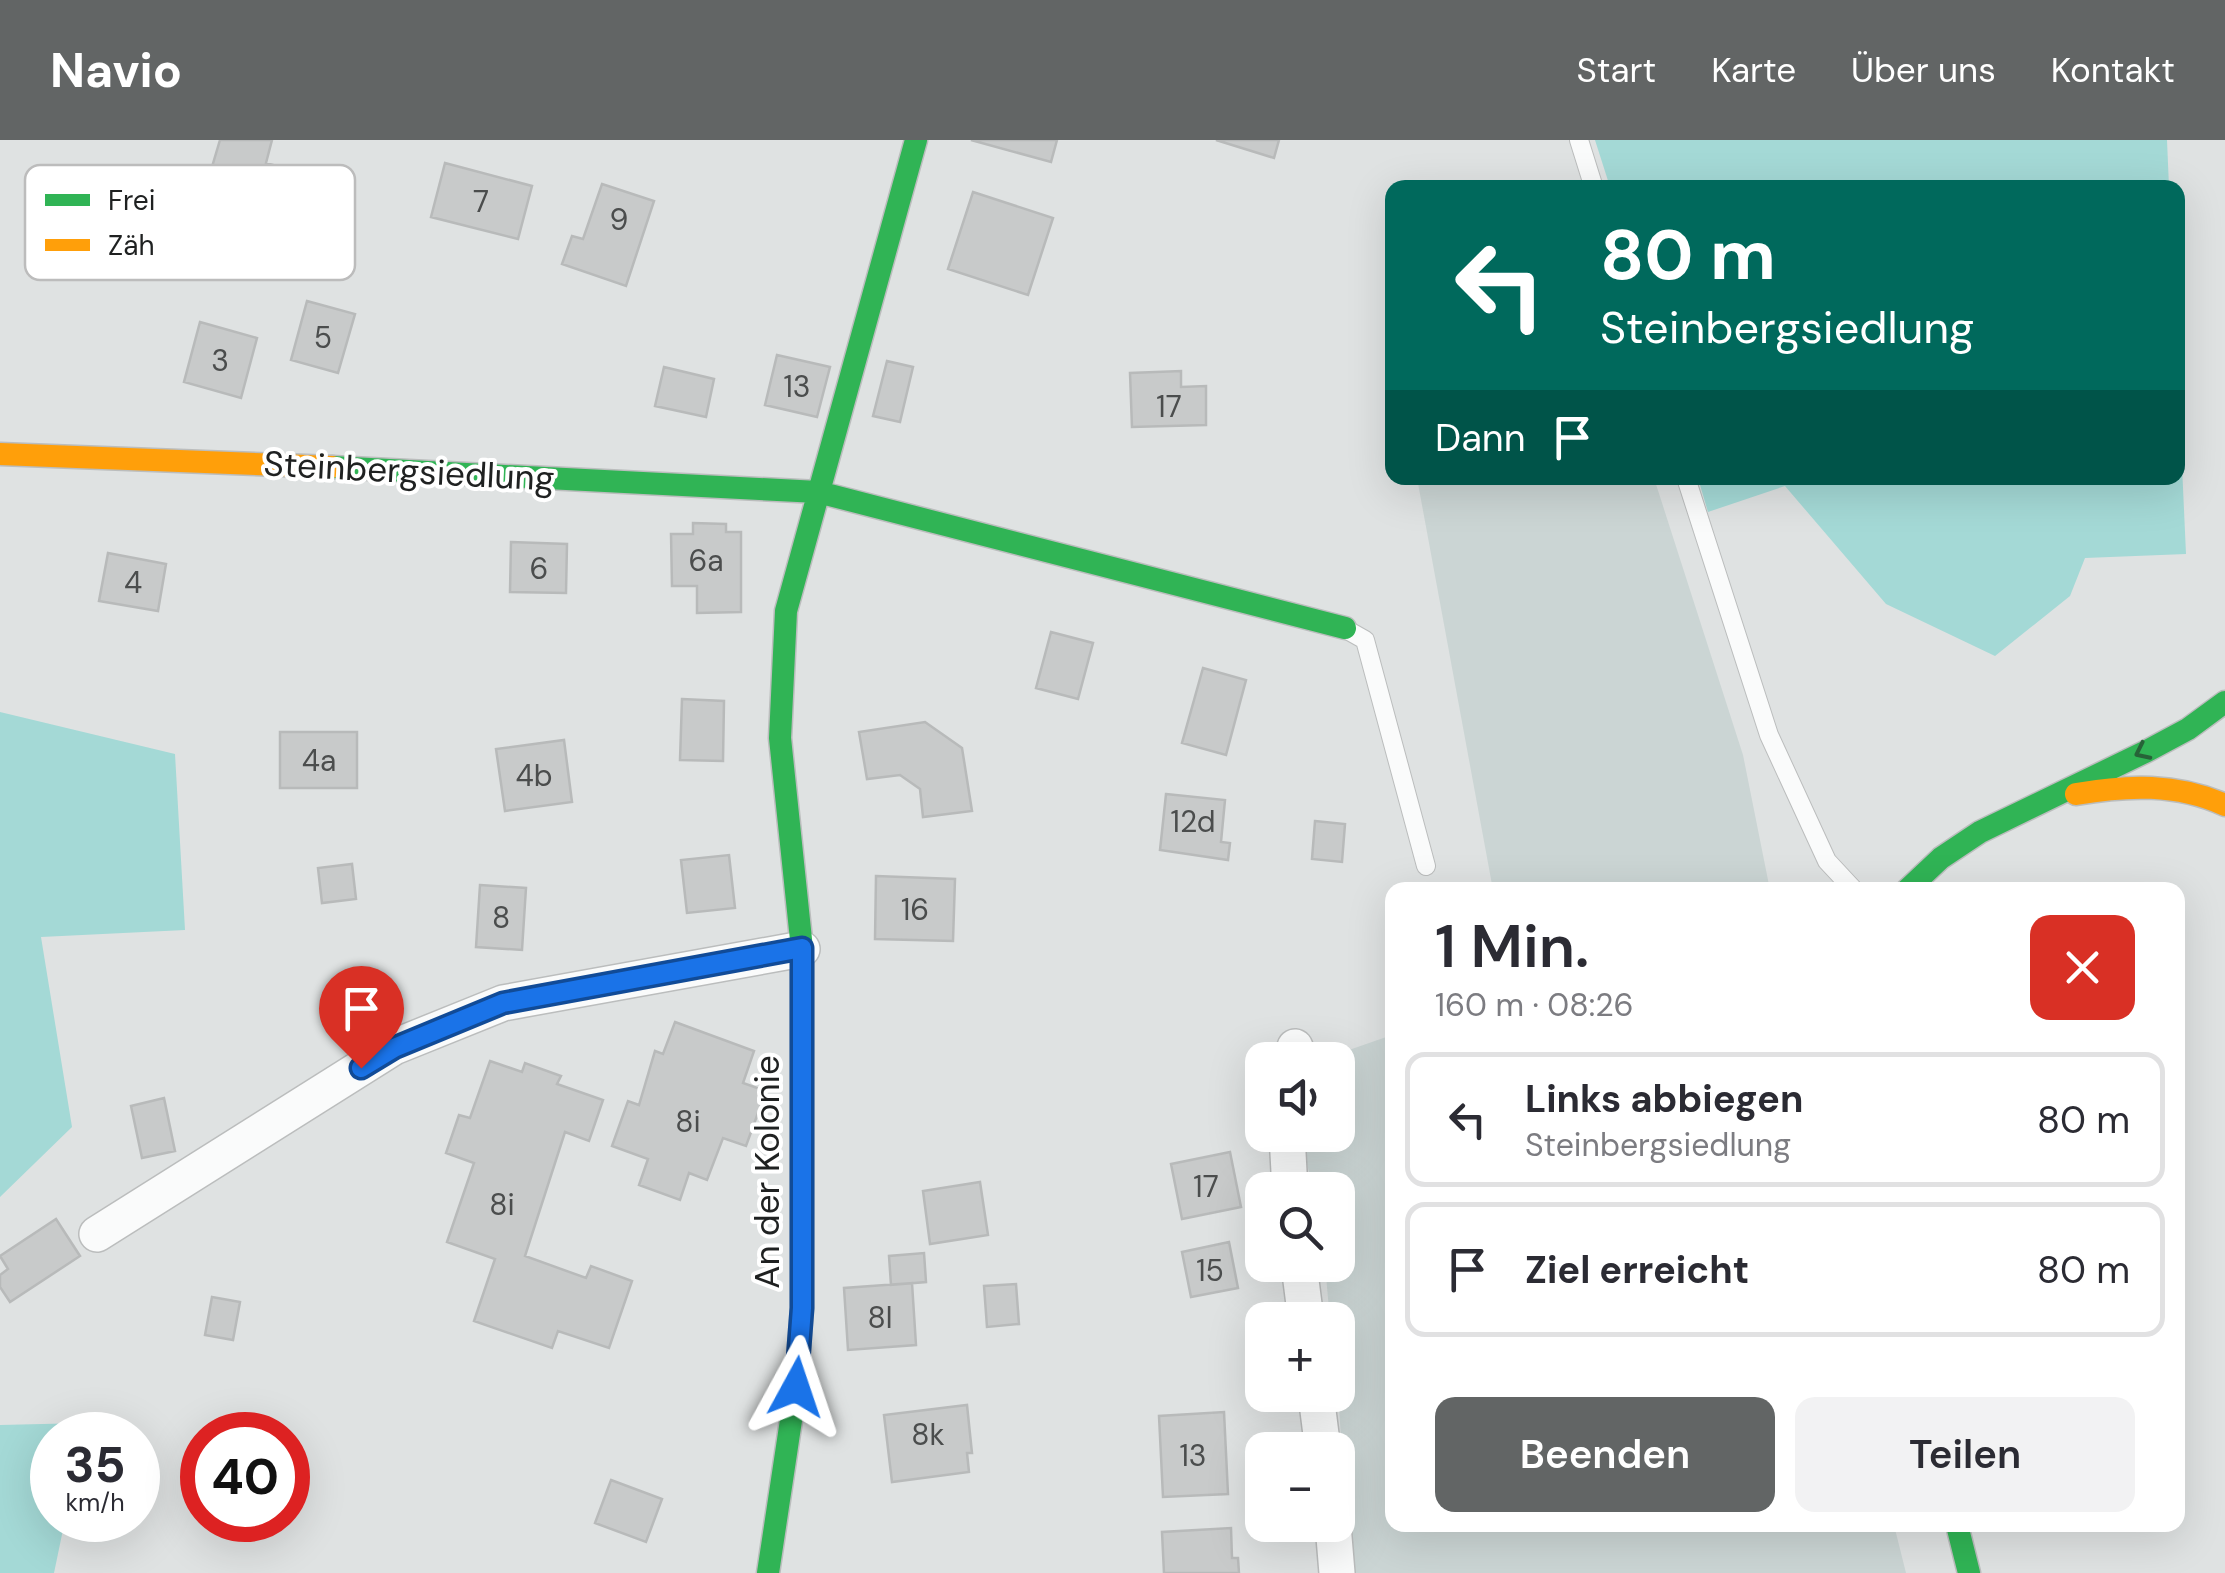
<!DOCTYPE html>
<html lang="de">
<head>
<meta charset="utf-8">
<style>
	:root { --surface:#fff; --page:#f2f2f3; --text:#2b2b33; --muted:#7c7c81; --line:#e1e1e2; --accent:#626565 }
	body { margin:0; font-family:"DM Sans",sans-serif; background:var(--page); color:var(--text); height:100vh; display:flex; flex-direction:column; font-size:38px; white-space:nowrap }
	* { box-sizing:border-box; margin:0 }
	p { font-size:32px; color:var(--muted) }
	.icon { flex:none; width:55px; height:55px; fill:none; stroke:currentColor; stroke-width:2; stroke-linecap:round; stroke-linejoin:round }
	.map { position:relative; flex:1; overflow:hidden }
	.panel { position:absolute; left:1385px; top:742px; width:800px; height:650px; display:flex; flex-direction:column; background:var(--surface); border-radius:20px; box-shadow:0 10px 40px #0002 }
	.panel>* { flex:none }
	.guide { position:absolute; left:1385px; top:40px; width:800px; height:305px; border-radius:20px; box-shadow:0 10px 40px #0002; background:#00695c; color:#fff; overflow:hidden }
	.tools { position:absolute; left:1245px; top:902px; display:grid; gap:20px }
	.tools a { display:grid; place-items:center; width:110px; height:110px; border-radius:20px; background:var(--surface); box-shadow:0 10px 40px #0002; font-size:50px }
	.speed { position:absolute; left:30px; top:1272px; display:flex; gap:20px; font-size:50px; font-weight:700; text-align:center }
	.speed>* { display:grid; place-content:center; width:130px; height:130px; border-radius:50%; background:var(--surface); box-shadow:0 10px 40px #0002; line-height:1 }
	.speed small { font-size:25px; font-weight:400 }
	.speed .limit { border:15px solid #d22; background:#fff; color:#111 }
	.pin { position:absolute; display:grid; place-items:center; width:85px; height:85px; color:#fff; margin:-102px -42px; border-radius:50% 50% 50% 0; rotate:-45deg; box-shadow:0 0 10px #0007 }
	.pin .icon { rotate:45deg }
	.me { position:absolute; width:110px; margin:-55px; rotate:5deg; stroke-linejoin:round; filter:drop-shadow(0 0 8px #0008) }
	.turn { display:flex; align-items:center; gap:35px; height:210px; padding:0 50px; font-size:45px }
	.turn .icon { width:130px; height:130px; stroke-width:2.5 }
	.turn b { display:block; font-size:70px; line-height:85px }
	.then { display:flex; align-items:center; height:95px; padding:0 50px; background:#0003; gap:20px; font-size:38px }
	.round { display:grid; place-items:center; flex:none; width:105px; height:105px; border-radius:20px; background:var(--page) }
	.overview { display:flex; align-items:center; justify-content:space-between; height:170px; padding:0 50px }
	h1 { font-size:60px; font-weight:600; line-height:75px }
	.primary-button { display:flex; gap:20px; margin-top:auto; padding:20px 50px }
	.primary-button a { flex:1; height:115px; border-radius:20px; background:var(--accent); color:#fff; font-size:40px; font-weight:600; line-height:115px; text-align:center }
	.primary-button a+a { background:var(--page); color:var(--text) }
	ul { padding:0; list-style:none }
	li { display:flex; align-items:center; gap:30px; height:135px; margin:0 20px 15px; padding:0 30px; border:5px solid var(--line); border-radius:20px }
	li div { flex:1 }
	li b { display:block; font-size:38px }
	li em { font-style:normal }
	header { display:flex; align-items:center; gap:60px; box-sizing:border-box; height:140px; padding:0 50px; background:var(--accent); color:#fff }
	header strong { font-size:48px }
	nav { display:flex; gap:55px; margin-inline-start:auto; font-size:35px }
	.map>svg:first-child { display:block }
	.built { fill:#cbd5d4 }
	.green { fill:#a4d9d6 }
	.building { fill:#c8caca; stroke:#b8baba; stroke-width:2.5 }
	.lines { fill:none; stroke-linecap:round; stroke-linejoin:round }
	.lane-casing { stroke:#bbbdbd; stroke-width:20 }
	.street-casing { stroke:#bbbdbd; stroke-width:38 }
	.fast-casing { stroke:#bbbdbd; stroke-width:25 }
	.slow-casing { stroke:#bbbdbd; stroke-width:25 }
	.lane { stroke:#fafbfb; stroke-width:18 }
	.street { stroke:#fafbfb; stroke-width:35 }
	.fast { stroke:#30b455; stroke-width:22 }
	.slow { stroke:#ff9f0a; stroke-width:22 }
	.oneway { stroke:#276338 }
	.route-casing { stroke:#114b97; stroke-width:25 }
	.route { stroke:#1a73e8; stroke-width:18 }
	.labels { text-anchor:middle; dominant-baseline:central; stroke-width:8; stroke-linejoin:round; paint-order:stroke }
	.number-label { font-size:30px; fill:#4b4d4d }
	.street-label { font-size:35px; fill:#1f2121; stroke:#fff }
	.key { fill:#fff; stroke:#bcbcbc; stroke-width:2.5 }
	.key-label { font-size:28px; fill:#1f2121 }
</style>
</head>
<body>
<header>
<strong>Navio</strong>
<nav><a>Start</a><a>Karte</a><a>Über uns</a><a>Kontakt</a></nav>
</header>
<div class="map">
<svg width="2225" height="1433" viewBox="0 0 2225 1433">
	<rect width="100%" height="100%" fill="#dfe2e2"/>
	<path class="built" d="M1417,338H1654L1743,615L1770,750H1493Z
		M1392,895V1385H1894L1906,1433H1350L1338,1252V1180H1330L1325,1125H1338V1050H1313L1304,1010L1311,995H1338V936L1349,910Z"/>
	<path class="green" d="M1595,0H2167L2169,47H1610Z
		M2178,237L2186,414L2085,418L2070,456L1995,516L1886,464L1785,346L1708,372L1698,338H2178Z
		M0,572L175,614L185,790L41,797L72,987L0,1057Z
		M85,1283L82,1295H52V1380H65L54,1433H0V1285Z"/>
	<path class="building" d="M220,0H272L266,23L302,33L270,139L241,130L261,63L227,52L233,33L212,27Z
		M971,0H1057L1051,22Z
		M1216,0H1279L1274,18Z
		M445,23L532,46L518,99L431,77Z
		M602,44L654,61L626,146L562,124L572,96L583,99Z
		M973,52L1053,78L1028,155L948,129Z
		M307,161L355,174L338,233L291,220Z
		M200,182L257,198L241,258L184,242Z
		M777,215L830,227L817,277L765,265Z
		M887,221L913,227L900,282L873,276Z
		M664,227L714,239L706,277L655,266Z
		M1181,231V247L1206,246V285L1132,287L1130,233Z
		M693,383L726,384V392H741V472L697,473V446H672L671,394H693Z
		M511,402L567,404L566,453L510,452Z
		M108,413L166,424L158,471L99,461Z
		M1051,492L1093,503L1078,559L1036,548Z
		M1203,528L1246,540L1226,615L1182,603Z
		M682,559L724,561L723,621L680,620Z
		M925,582L962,608L972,671L923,677L920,649L900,635L867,639L859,592Z
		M280,592H357V648H280Z
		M564,600L572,662L505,671L496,609Z
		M1166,654L1225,660L1221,702L1230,703L1228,720L1160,710Z
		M1315,681L1345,684L1342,722L1312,719Z
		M729,715L735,768L687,773L681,720Z
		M352,724L356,759L322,763L318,728Z
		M876,736L955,739L953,801L875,799Z
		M480,745L526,748L522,810L476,807Z
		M675,882L754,911L743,943L766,951L746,1006L723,998L707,1040L689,1033L680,1060L639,1045L648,1019L612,1006L628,961L639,965L655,911L663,914Z
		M490,921L522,932L525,923L561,936L557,944L603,960L589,1001L565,992L525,1116L586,1138L591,1126L632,1141L609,1208L558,1191L552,1208L474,1181L495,1119L447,1102L474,1023L446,1013L459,975L470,978Z
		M164,958L175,1011L142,1018L131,966Z
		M1230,1012L1241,1067L1182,1079L1171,1024Z
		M980,1042L988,1095L930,1104L923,1051Z
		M56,1079L80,1116L10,1162L0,1147V1135L8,1129L0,1116Z
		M1229,1102L1238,1148L1191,1157L1182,1112Z
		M924,1113L926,1142L891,1145L889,1116Z
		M912,1143L916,1205L848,1210L844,1148Z
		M1016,1144L1019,1184L987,1187L984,1146Z
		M212,1157L240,1162L233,1200L205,1195Z
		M967,1265L972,1313H967L969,1332L892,1342L884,1275Z
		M1224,1272L1228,1354L1163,1357L1159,1276Z
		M611,1340L662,1359L646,1402L595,1383Z
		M1231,1388L1232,1418H1238L1239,1433H1164L1162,1392Z"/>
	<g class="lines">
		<defs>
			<path id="lane" d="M1579,0L1594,48
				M1686,338L1769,595L1827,721L1854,750
				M1349,491L1365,500L1426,726"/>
			<path id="street" d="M1294,920L1295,907
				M1287,995L1290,1050
				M97,1094L394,907L503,863L802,809
				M1299,1125L1306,1180
				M1316,1255L1323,1310
				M1333,1385L1337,1433"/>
			<path id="fast" d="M332,327L818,352L1345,488
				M1907,750L1941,718L1980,692L2147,611L2188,589L2225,562
				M1957,1385L1969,1433
				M768,1433L796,1247L802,1168V809L780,598L786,471L916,0"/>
			<path id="slow" d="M0,314L332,327
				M2076,654C2127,645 2177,643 2225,665"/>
		</defs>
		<use href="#lane" class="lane-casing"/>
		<use href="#street" class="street-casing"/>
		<use href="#fast" class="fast-casing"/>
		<use href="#slow" class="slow-casing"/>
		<use href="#lane" class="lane"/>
		<use href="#street" class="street"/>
		<use href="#fast" class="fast"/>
		<use href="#slow" class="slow"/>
	</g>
	<defs><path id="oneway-chevron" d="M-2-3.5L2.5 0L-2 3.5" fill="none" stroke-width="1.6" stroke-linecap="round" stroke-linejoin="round" transform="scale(2.5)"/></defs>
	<use class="oneway" href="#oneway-chevron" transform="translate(2142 612) rotate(154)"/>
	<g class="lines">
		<defs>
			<path id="route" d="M361,928L394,908L503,863L802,808V1168L796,1247"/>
		</defs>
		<use href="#route" class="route-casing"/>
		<use href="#route" class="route"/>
	</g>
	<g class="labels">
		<g class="number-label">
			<text x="481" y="61">7</text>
			<text x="619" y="79">9</text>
			<text x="323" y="197">5</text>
			<text x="220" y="220">3</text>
			<text x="797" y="246">13</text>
			<text x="1169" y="266">17</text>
			<text x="706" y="420">6a</text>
			<text x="539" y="428">6</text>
			<text x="133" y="442">4</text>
			<text x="319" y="620">4a</text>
			<text x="534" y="635">4b</text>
			<text x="1193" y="681">12d</text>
			<text x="915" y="769">16</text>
			<text x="501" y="777">8</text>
			<text x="688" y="981">8i</text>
			<text x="1206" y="1046">17</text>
			<text x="502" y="1064">8i</text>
			<text x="1210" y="1130">15</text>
			<text x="880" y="1177">8l</text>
			<text x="928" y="1294">8k</text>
			<text x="1193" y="1315">13</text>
		</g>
		<g class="street-label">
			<text transform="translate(409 331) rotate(3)">Steinbergsiedlung</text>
			<text transform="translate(767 1032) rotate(-90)">An der Kolonie</text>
		</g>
	</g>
	<rect x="25" y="25" width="330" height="115" rx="15" class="key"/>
	<rect x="45" y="54" width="45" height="12" fill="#30b455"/>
	<rect x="45" y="99" width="45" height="12" fill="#ff9f0a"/>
	<g class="key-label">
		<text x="108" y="70">Frei</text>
		<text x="108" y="115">Zäh</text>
	</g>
</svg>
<div class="tools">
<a><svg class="icon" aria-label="sound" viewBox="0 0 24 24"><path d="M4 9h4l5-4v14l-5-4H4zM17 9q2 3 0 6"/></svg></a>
<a><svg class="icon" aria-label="search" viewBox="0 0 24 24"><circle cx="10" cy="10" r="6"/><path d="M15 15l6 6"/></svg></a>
<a>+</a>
<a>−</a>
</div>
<div class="speed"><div>35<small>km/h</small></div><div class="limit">40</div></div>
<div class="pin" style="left:361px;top:928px;background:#d93025"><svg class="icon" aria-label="arrive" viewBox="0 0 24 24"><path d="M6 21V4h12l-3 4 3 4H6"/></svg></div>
<svg class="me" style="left:796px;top:1247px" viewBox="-20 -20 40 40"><path d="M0-17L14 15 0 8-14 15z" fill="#1a73e8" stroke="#fff" stroke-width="4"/></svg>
<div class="guide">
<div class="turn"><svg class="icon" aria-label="left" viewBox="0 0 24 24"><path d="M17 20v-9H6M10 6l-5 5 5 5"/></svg><div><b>80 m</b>Steinbergsiedlung</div></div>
<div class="then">Dann<svg class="icon" aria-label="arrive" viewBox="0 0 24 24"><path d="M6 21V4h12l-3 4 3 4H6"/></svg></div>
</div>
<section class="panel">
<div class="overview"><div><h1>1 Min.</h1><p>160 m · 08:26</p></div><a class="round" style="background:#d93025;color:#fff"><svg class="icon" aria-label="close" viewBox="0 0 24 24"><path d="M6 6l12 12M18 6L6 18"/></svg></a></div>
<ul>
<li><svg class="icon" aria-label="left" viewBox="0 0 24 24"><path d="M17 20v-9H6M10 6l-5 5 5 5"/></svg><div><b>Links abbiegen</b><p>Steinbergsiedlung</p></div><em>80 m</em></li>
<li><svg class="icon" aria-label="arrive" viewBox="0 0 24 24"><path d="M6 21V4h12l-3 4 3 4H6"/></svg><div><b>Ziel erreicht</b></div><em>80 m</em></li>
</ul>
<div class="primary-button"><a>Beenden</a><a>Teilen</a></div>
</section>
</div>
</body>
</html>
